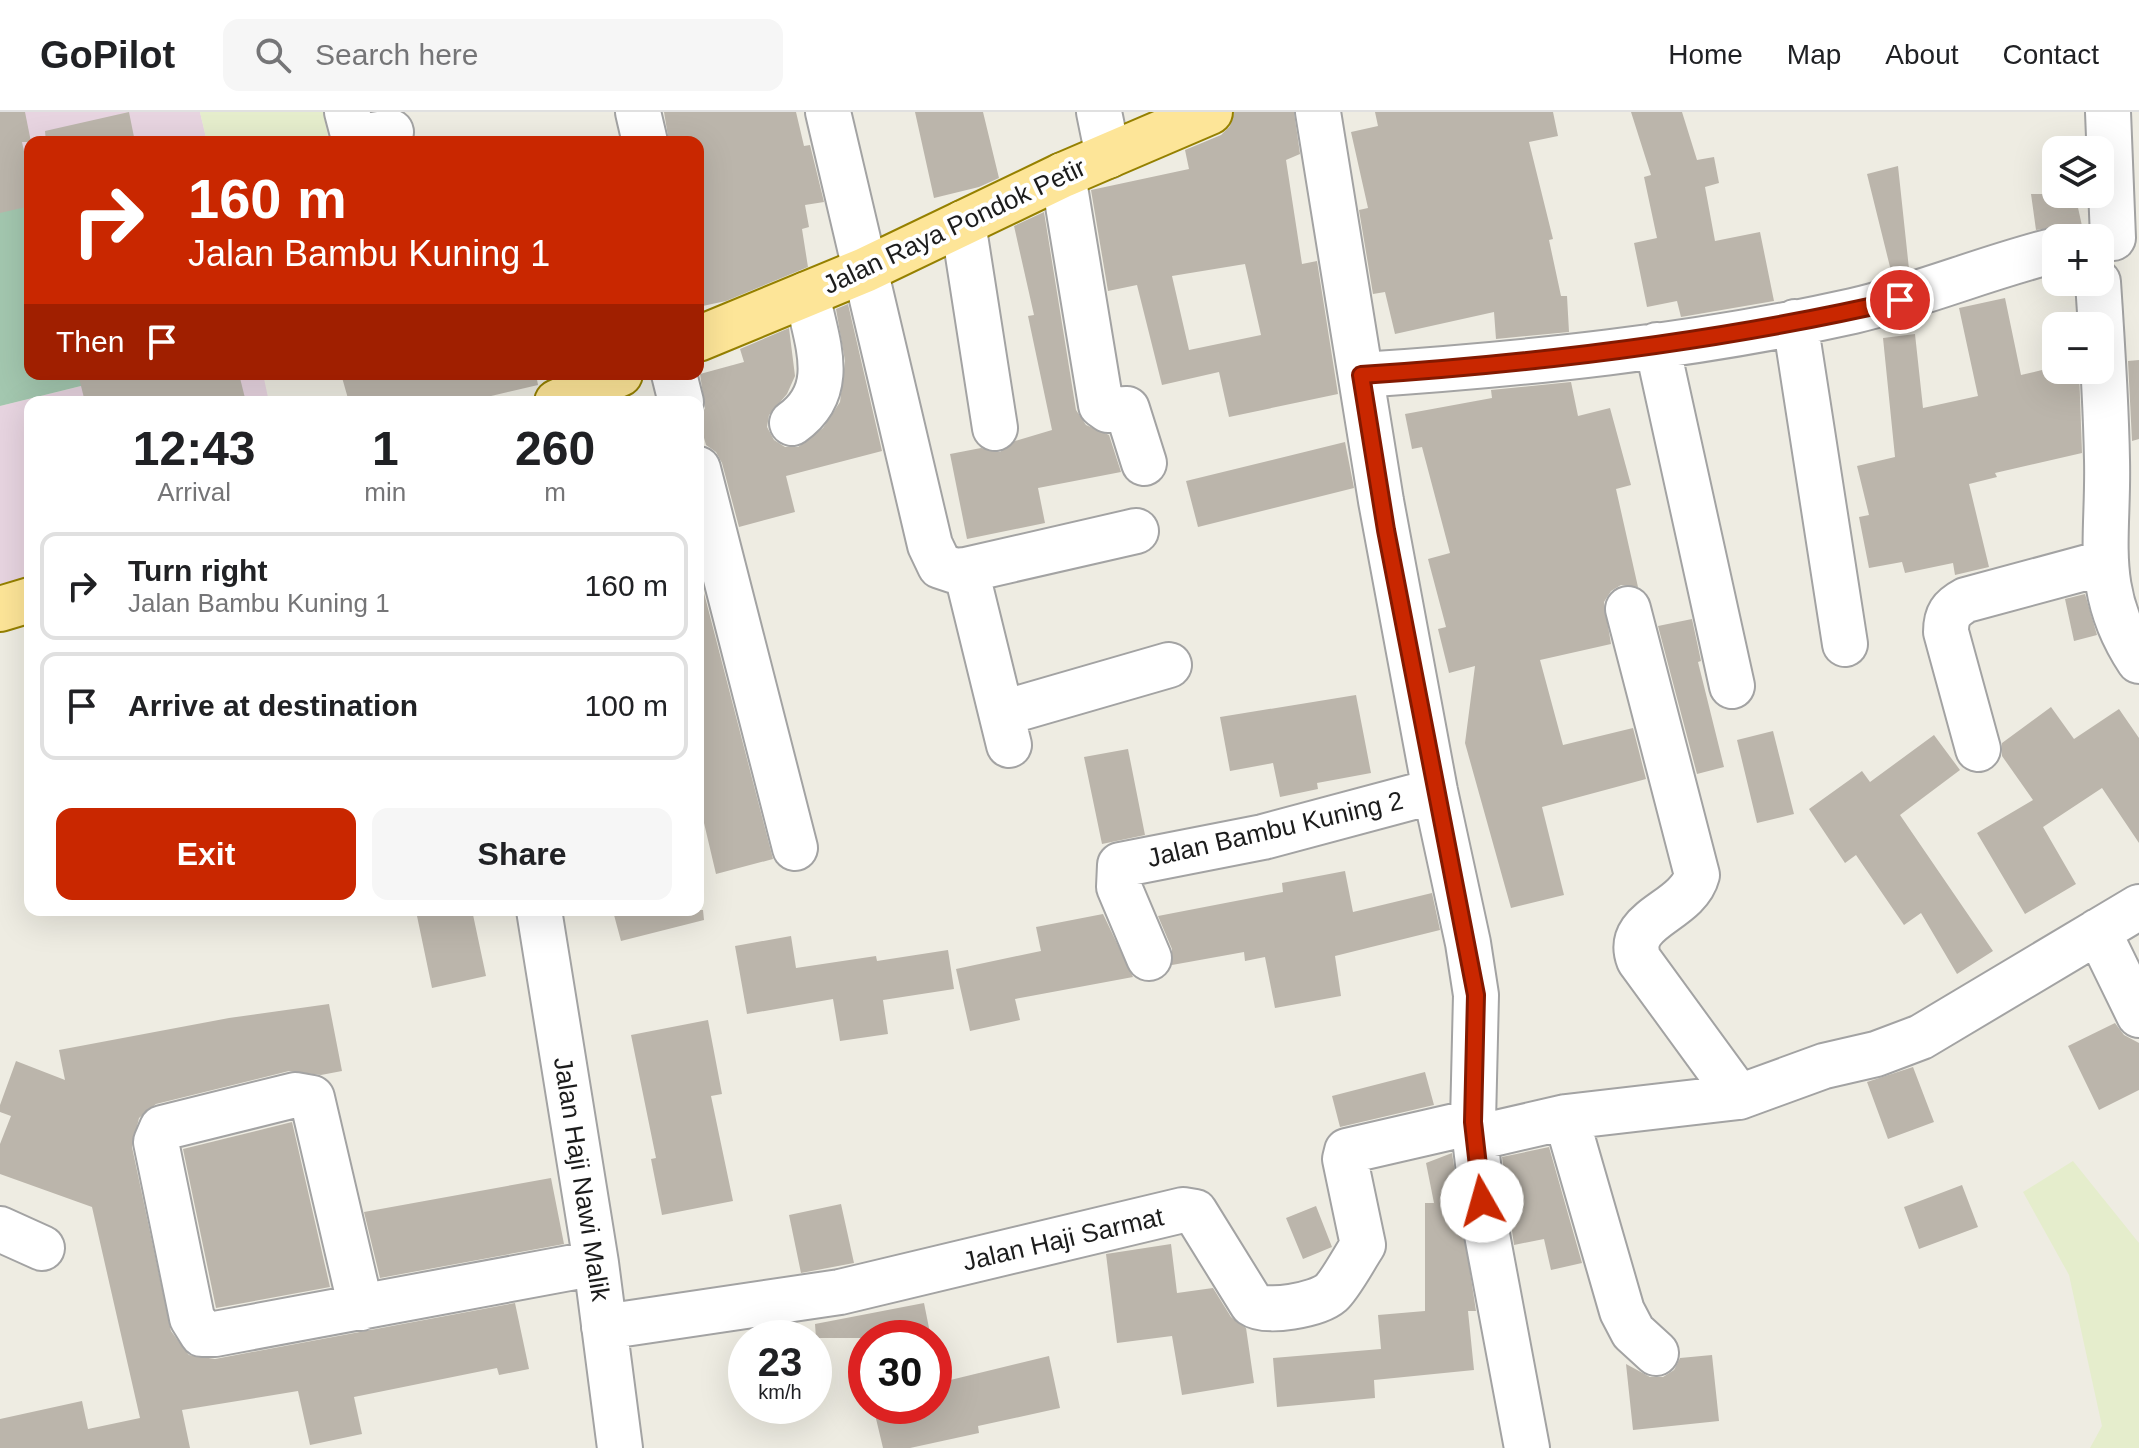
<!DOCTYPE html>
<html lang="en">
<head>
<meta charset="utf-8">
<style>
	:root { --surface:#fff; --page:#f6f6f6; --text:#202124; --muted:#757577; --line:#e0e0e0; --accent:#c92700 }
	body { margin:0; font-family:Helvetica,sans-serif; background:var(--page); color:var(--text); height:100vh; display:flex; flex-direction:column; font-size:30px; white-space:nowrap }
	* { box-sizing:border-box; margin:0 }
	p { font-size:26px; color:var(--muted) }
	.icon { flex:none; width:44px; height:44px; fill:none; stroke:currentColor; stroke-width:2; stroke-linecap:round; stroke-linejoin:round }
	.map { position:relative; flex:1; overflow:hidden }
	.side { position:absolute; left:24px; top:284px; width:680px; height:520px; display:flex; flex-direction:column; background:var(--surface); border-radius:16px; box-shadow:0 8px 32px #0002 }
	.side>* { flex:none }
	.top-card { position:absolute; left:24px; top:24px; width:680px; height:244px; border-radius:16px; box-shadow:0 8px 32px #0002; background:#c92700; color:#fff; overflow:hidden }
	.buttons { position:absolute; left:2042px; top:24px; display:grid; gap:16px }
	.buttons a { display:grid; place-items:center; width:72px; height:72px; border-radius:16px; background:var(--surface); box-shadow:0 8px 32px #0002; font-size:40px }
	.speed { position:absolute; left:728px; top:1208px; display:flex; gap:16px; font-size:40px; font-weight:700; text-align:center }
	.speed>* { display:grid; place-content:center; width:104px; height:104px; border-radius:50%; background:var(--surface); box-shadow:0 8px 32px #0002; line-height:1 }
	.speed small { font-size:20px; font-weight:400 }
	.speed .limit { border:12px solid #d22; background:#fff; color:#111 }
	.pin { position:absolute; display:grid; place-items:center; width:68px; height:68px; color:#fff; margin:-34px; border:4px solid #fff; border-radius:50%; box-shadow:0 2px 8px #0007 }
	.me { position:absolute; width:88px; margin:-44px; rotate:353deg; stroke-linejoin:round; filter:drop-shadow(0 0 6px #0008) }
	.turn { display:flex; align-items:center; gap:28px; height:168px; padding:0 32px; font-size:36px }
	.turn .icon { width:104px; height:104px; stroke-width:2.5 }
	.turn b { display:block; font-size:56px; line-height:68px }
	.then { display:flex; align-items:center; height:76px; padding:0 32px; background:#0003; gap:16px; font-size:30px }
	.eta { display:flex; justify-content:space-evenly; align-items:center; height:136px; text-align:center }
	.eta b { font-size:48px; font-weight:700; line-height:56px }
	.primary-button { display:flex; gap:16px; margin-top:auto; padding:16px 32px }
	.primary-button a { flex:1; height:92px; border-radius:16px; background:var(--accent); color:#fff; font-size:32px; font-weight:700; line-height:92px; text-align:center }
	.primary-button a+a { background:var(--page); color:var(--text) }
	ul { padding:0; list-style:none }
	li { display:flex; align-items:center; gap:24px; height:108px; margin:0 16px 12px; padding:0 16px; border:4px solid var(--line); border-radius:16px }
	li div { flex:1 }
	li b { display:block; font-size:30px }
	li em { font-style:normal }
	header { display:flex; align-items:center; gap:48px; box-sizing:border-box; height:112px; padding:0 40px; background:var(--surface); border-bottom:2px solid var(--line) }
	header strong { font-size:38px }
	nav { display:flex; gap:44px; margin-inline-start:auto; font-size:28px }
	.search { width:560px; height:72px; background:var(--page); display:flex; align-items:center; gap:20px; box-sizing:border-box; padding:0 28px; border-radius:16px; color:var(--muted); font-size:30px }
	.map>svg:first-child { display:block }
	.industrial { fill:#e7d4e0 }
	.farmland { fill:#e5edcc }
	.cemetery { fill:#a3c7af }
	.building { fill:#bbb5ab; fill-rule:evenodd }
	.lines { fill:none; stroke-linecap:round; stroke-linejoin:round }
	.minor-casing { stroke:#a3a3a3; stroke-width:48 }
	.major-casing { stroke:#958000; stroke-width:48 }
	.minor { stroke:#fff; stroke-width:44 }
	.major { stroke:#fde598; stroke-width:44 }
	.route-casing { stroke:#831900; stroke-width:20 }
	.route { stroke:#c92700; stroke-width:14 }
	.labels { text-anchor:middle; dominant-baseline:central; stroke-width:8; stroke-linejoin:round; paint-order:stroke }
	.street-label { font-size:26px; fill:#1c1c1c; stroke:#fff }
</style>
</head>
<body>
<header>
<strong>GoPilot</strong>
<div class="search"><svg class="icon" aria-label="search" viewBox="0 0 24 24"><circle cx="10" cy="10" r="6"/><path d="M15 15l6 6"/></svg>Search here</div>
<nav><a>Home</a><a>Map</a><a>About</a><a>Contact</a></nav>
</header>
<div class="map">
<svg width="2139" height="1336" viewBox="0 0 2139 1336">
	<rect width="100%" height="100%" fill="#eeece2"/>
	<path class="industrial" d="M0,0H200L207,30H30V40L0,46Z
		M83,262H263L269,290H30V513L0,518V294L85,273Z"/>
	<path class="farmland" d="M200,0H323L329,30H207Z
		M2073,1049L2139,1131V1336H2090L2102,1314L2069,1163L2023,1080Z"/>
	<path class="cemetery" d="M30,40V262H83L85,273L0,294V46Z"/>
	<path class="building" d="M0,0H25L31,30H22L30,67V94L0,101Z
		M129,0L135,30H46L45,19Z
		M664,0H796L804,34L810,33L824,90L805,93L809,115L802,117L808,155L726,189L698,195V30H669Z
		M915,0H983L999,66L979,75L934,86Z
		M1234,0H1294L1300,42L1286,48L1302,152L1317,149L1338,282L1229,305L1219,260L1162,273L1137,173L1108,179L1091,78L1189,57L1185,38L1221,23L1230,14ZM1245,152L1261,223L1189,238L1172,164Z
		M1375,0H1553L1558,24L1529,30L1553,127L1549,128L1561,184H1567L1569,220L1496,227L1494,200L1395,222L1385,180L1373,182L1359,98L1368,96L1351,20L1378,14Z
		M1631,0H1682L1697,48L1714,45L1719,71L1705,75L1715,129L1760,120L1774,189L1681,205L1677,189L1647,195L1634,131L1657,126L1644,65L1651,63Z
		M1898,54L1909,157L1892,163L1867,62Z
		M2031,82H2075L2084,123L2077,125L2062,114L2036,118Z
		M1044,100L1076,298L1086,313L1109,323L1121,360L1038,376L1045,411L967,427L950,342L981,336L1000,340L1015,329L1052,318L1028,204L1034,203L1014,114Z
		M2005,186L2021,263L2042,258H2079L2082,341L1995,361L1997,365L1969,372L1989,455L1955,463L1953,451L1905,461L1902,450L1869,456L1859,405L1869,403L1857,354L1895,345L1883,226L1915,222L1923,296L1978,284L1959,196Z
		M848,192L882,339L786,364L795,400L739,415L722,351L716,340L706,333L699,308L705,296L700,262L744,250L740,237L789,216L795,264L787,282L769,303L767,315L774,328L785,335H798L823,316L840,290L845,249L836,197Z
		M2139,248V327L2132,329L2128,249Z
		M78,262H239L246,290H85Z
		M341,262H536L538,273L466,290H349Z
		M1571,270L1578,304L1610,296L1631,373L1616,377L1638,475L1621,473L1611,479L1604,490L1611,532L1540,548L1563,633L1633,616L1646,667L1542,695L1564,783L1511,796L1465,631L1475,554L1449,561L1438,517L1446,515L1428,447L1450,441L1422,335L1412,337L1405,302L1492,286L1491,278Z
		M1345,330L1354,376L1198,415L1186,369Z
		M698,458L773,747L716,762L704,711L698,712Z
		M2085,482L2097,523L2074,529L2065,487Z
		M1692,507L1701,549L1698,550L1724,655L1697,662L1658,514Z
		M1356,583L1371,661L1317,671L1318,677L1280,685L1273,651L1230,659L1220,605Z
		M2051,595L2074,627L2119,597L2139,626V731L2102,676L2043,715L2076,772L2025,802L1977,721L2033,688L2002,644V631Z
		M1773,619L1794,702L1757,711L1737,628Z
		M1934,623L1960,658L1900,703L1993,839L1957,862L1921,801L1904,813L1856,743L1845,751L1809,697L1862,659L1870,670Z
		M1128,637L1145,723L1102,732L1084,645Z
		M1345,759L1353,800L1432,781L1440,818L1335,844L1341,884L1275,896L1265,845L1245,849L1244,840L1172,853V837L1158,804L1283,780L1282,771Z
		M448,798H472L486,864L432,876L417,804Z
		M633,798H703L704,808L621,829L614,803Z
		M1103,802L1133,865L1015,887L1020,908L970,919L956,857L1041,839L1036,815Z
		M791,824L796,856L876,844L877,849L948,838L954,877L883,888L888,922L840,929L833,887L747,902L735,834Z
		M329,892L342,959L321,963L289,959L156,992L139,1006L132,1035L171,1219L189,1243L215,1247L515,1191L529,1257L499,1263L497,1256L354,1285L362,1322L310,1333L298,1279L182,1298L190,1336H0V1307L82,1289L88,1317L140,1306L92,1095L0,1062V1032L11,1004L0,1000V993L16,949L65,968L59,938L229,906Z
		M708,908L722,982L711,984L733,1089L662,1103L651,1047L656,1046L631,923Z
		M2115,911L2124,923L2139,931V978L2099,998L2068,934Z
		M1913,955L1934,1010L1888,1027L1867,970Z
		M1425,960L1434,993L1340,1015L1332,984Z
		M292,1010L330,1175L216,1196L183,1037Z
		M1549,1035L1582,1151L1551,1158L1544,1127L1514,1133L1502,1045Z
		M1452,1041L1476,1199H1468L1474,1258L1374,1268L1375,1286L1277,1295L1273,1246L1381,1237L1378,1203L1425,1199V1091H1434L1426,1051Z
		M551,1066L564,1132L380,1166L364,1100Z
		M1962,1073L1978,1115L1919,1137L1904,1095Z
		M841,1092L854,1151L801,1161L789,1103Z
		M1316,1094L1332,1135L1303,1147L1286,1106Z
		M1171,1132L1177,1181L1213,1176L1231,1205L1246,1216L1254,1271L1182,1283L1172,1224L1117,1231L1106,1142Z
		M924,1191L931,1226H816L815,1212Z
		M1712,1243L1719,1309L1633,1318L1626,1252L1650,1265H1663L1674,1258L1680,1246Z
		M1049,1244L1060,1296L978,1314L979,1321L910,1336H883L873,1294H934V1272Z"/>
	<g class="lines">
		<defs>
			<path id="minor" d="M347,0L352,19L361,25L391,20
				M638,0L645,30
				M828,0L930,433L940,454L955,459L966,458L1009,633
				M1099,0L1108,44
				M1318,0L1381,389L1435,679L1468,831L1476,883L1473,1010L1477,1043L1485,1112L1527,1336
				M2108,0L2113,126
				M1063,63L1101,293L1108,298L1127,297L1144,351
				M963,111L995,316
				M2098,170C2102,229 2106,288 2107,348C2109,426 2092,478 2139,549
				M1795,210L1845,532
				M1657,233L1732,574
				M674,262L681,290
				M1361,263C1526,252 1692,235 1853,199C1922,183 1987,155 2056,138
				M792,311C839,278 816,229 807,182
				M698,357L795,736
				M966,458L1136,419
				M1628,497L1697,763C1687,801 1623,806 1639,848L1739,985
				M1003,601L1169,553
				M1978,637L1946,520C1946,503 1951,496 1966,488L2103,451
				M539,798L596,1151L620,1336
				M2098,819L2139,903
				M1149,846L1119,775L1120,753L1263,725L1435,679
				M1566,1005L1622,1199L1633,1220L1656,1241
				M1475,1026L1566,1005L1739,985L1824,954L1876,942L1921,925L2139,795
				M0,1117L42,1136
				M361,1196L312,986L295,983L162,1016L156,1030L192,1206L202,1222H215L596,1151
				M604,1215L840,1180L1183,1098L1195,1100L1252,1192C1266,1202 1317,1193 1331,1181C1340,1173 1355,1145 1363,1133L1345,1047L1347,1039L1473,1010"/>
			<path id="major" d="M698,227L865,158L1063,63L1210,0
				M557,290L620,262
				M0,497L30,488"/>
		</defs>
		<use href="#minor" class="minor-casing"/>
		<use href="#major" class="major-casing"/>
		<use href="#minor" class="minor"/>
		<use href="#major" class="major"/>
	</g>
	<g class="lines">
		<defs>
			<path id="route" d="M1482,1089L1473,1010L1476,883L1386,418L1361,263C1543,251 1723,229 1900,188"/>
		</defs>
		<use href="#route" class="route-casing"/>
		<use href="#route" class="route"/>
	</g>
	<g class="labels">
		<g class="street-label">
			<text transform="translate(954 114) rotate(-25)">Jalan Raya Pondok Petir</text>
			<text transform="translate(1275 717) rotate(-13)">Jalan Bambu Kuning 2</text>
			<text transform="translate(582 1067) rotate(81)">Jalan Haji Nawi Malik</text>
			<text transform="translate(1063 1127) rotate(-13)">Jalan Haji Sarmat</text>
		</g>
	</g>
</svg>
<div class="buttons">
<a><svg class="icon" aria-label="layers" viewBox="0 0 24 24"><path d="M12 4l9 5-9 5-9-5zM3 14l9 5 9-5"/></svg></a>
<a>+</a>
<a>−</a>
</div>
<div class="speed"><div>23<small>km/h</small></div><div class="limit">30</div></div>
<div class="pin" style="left:1900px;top:188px;background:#d93025"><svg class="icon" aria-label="arrive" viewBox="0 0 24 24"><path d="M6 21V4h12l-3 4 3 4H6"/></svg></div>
<svg class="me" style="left:1482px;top:1089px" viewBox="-20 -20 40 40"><circle r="19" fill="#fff"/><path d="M0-13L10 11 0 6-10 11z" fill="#c92700"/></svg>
<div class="top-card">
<div class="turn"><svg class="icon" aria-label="right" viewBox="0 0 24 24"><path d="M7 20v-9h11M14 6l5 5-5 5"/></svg><div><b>160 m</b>Jalan Bambu Kuning 1</div></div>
<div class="then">Then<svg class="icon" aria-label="arrive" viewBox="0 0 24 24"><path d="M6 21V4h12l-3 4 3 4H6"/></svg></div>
</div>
<section class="side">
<div class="eta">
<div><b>12:43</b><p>Arrival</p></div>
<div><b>1</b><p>min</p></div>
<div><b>260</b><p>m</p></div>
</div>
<ul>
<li><svg class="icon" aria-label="right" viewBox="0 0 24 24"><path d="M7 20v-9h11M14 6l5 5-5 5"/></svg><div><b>Turn right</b><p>Jalan Bambu Kuning 1</p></div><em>160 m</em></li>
<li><svg class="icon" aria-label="arrive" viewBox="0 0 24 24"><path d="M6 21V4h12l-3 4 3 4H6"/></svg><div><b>Arrive at destination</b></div><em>100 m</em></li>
</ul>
<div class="primary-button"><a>Exit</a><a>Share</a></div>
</section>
</div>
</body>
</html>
